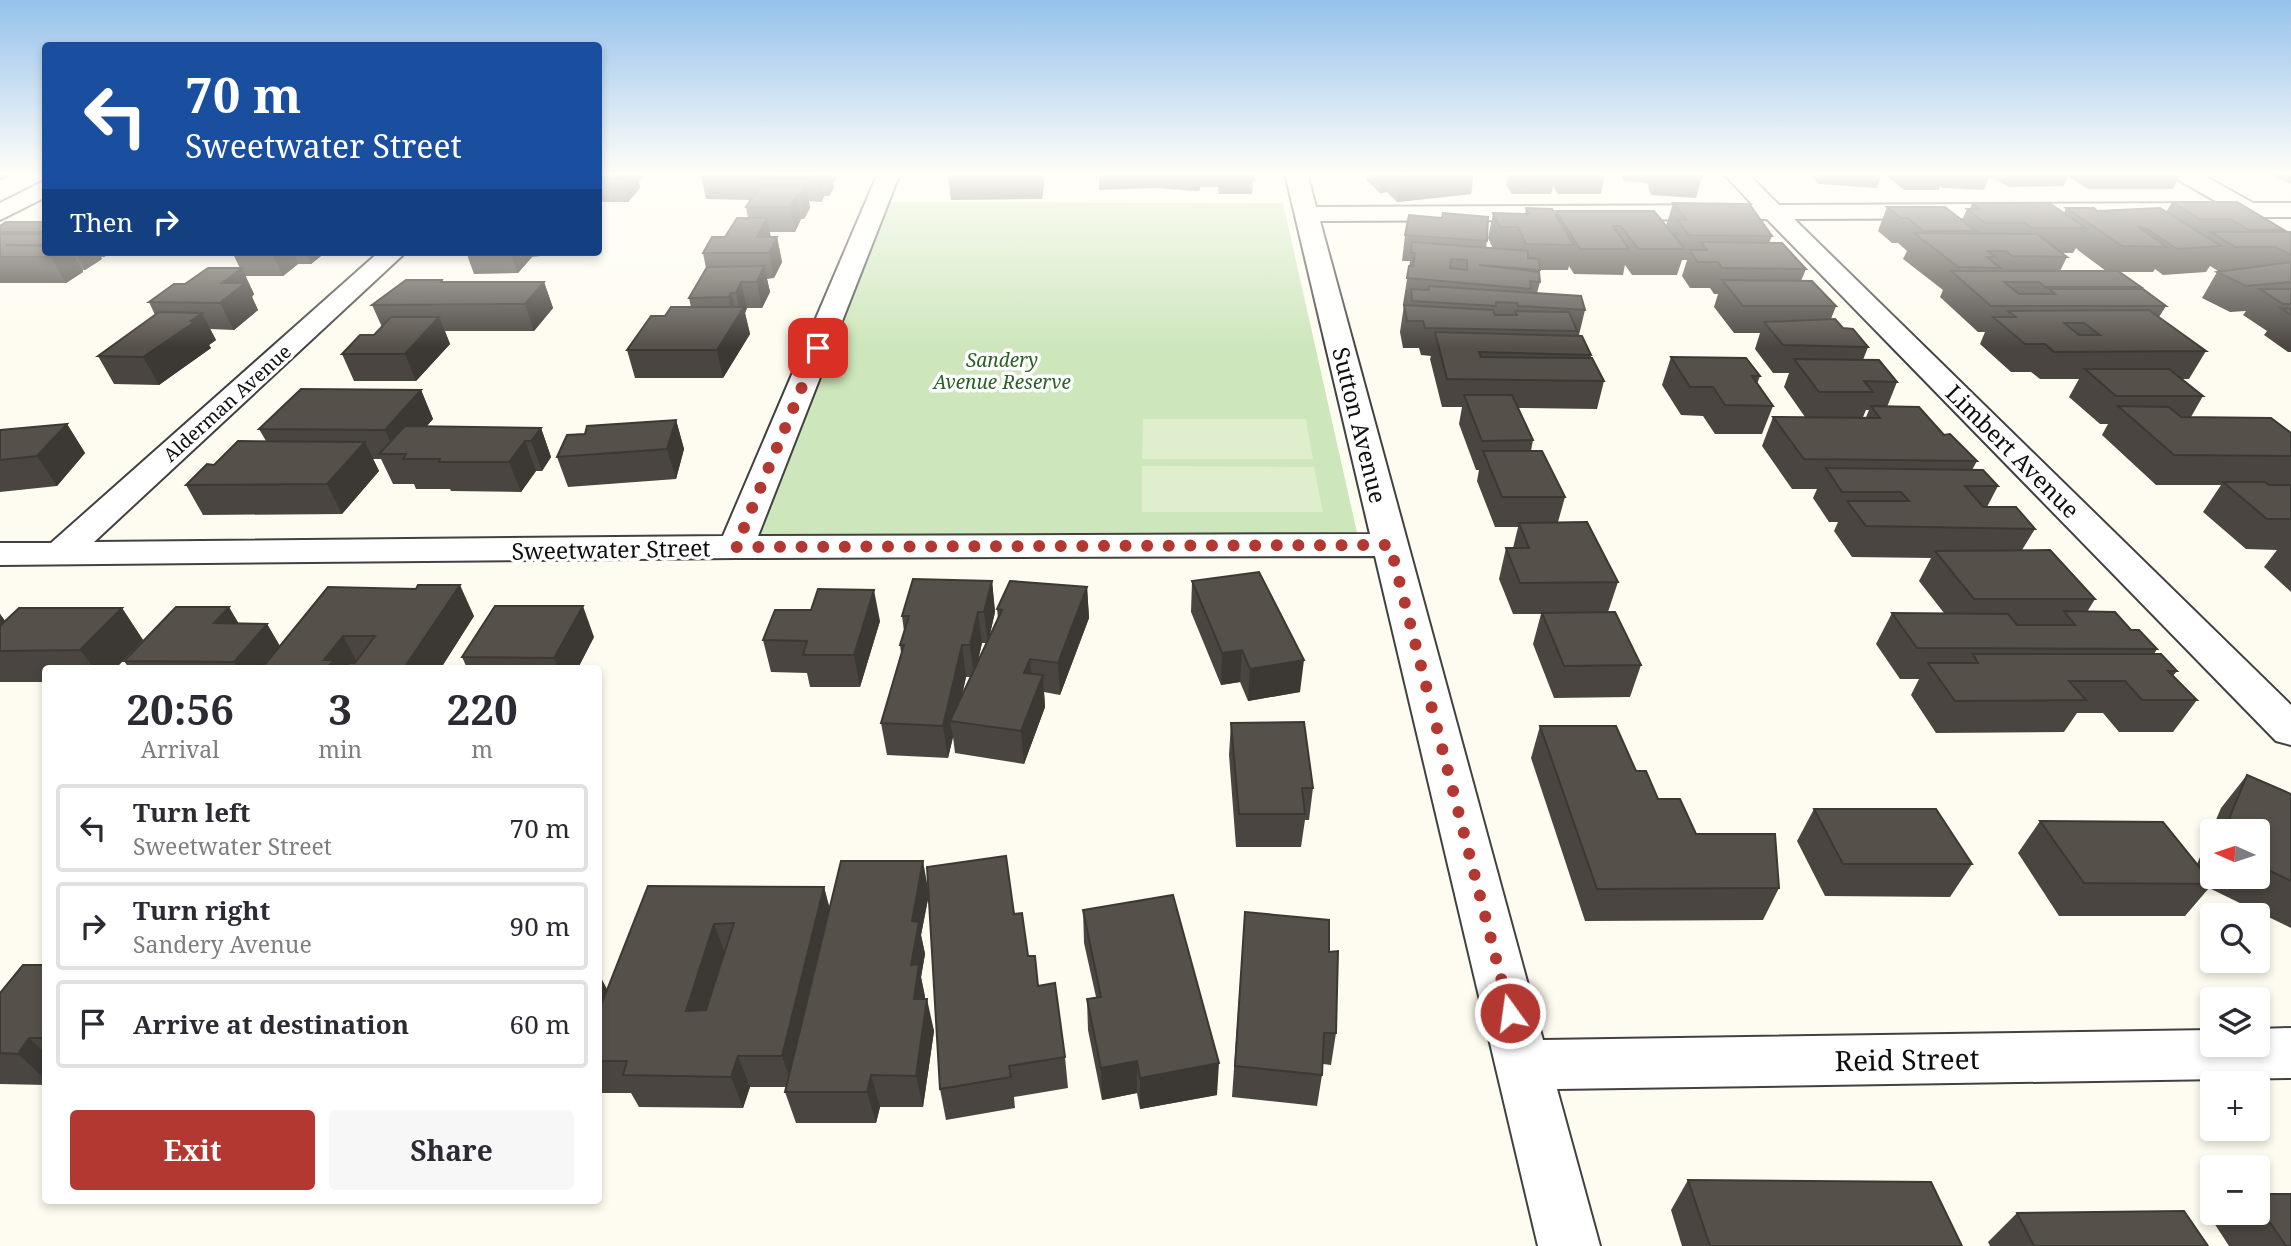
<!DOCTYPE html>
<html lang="en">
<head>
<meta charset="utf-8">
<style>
	:root { --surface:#fff; --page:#f7f7f7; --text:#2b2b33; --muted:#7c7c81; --line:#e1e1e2; --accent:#b33831 }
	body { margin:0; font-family:"Noto Serif",serif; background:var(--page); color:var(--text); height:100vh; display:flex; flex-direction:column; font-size:26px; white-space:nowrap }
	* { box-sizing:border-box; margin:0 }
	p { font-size:23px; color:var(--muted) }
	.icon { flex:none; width:38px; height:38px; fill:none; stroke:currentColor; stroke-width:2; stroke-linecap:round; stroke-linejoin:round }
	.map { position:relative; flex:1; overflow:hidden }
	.sheet { position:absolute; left:42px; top:665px; width:560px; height:539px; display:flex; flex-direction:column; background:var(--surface); border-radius:7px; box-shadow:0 4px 10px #0003 }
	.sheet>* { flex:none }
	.banner { position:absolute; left:42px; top:42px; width:560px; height:214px; border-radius:7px; box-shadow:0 4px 10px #0003; background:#1a4fa0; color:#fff; overflow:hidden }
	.needle { width:46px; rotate:273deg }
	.buttons { position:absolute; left:2200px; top:819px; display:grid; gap:14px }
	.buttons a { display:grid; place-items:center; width:70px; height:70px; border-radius:7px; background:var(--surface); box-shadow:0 4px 10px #0003; font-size:35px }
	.pin { position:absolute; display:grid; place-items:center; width:60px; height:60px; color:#fff; margin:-30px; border-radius:14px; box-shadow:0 4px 10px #0006 }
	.me { position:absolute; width:77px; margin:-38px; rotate:346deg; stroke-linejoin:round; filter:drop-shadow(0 0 5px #0008) }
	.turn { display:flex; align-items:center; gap:24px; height:147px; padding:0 28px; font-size:32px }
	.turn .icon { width:91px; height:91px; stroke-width:2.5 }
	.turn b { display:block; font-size:49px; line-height:60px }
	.then { display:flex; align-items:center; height:66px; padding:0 28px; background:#0003; gap:14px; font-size:26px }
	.eta { display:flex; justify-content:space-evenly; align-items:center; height:119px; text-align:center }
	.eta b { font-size:42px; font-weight:700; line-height:49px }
	.cta { display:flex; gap:14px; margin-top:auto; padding:14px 28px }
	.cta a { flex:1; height:80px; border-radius:7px; background:var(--accent); color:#fff; font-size:28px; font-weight:700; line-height:80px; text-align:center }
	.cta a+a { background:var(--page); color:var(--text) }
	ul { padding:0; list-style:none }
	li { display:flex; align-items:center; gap:21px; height:88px; margin:0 14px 10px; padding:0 14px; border:4px solid var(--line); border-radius:7px }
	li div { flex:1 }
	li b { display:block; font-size:26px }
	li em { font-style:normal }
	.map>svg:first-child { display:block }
	.green { fill:#cde6bc }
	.pitch { fill:#dfeecd }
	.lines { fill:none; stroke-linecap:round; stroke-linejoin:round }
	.minor-casing { stroke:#414141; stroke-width:4 }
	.minor { fill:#fff; fill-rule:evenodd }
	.wall { fill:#4a4540; fill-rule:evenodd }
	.shaded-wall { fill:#3c3834 }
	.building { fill:#56504b; stroke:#3c3834; stroke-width:2; fill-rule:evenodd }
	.route { stroke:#b33831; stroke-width:12; stroke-dasharray:0 21.6 }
	.labels { text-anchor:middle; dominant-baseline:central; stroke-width:7; stroke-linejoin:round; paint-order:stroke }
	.far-park-label { font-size:19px; font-style:italic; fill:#2a6023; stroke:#fff }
	.far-street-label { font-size:19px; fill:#0e0e0e; stroke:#fff }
	.street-label { font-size:23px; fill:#0e0e0e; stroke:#fff }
	.near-street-label { font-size:28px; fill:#0e0e0e; stroke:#fff }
</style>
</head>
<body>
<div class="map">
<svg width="2291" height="1246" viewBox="0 0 2291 1246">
	<rect width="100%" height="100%" fill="#fefcf0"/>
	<path class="green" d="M885,202L1283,203L1358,537L752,541Z"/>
	<path class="pitch" d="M1143,419H1306L1313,459H1142Z
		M1142,466L1314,467L1323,512H1142Z"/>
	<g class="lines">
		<defs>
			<path id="minor" d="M878,173H900L758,536L1370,534L1285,173H1307L1316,207L1753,205L1723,173H1747L1779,205L2219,203L2175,178L2172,173H2199L2253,203H2291V217L1794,219L2291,705V745L2276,741L1767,219L1320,221L1543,1040L2212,1030V1045H2258V1029L2291,1028V1078L1557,1089L1600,1246H1538L1375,556L736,558L0,565V543H51L379,252H406L94,542L723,536Z
				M46,180V197L0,220V203Z"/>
		</defs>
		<use href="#minor" class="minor-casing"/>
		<use href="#minor" class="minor"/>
	</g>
	<path class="wall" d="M598,173L639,182L640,188L628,202H598Z
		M703,173H837V176L833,184L834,187L829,196H824L821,202L809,201L810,208L804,219H801L795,232H769L771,237H777L782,262L774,278L767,279L770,292L762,308H747L745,313L750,334L723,378H635L627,350L665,316L691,307L689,298L706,268L703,253L725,237L748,218L746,207L751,200L706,199L701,175Z
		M949,173H1044V185L1042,199L951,200L948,176Z
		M1099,173H1201L1200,176L1201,173H1255V181H1253L1252,194H1219L1218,187H1200V190L1194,191L1157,188L1099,190Z
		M1366,173H1474L1471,194L1397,202L1387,192L1380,193L1366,180Z
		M1505,173H1605L1601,194H1558L1553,186L1551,194H1512L1506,185L1508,178Z
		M1621,173H1703V174L1696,198L1651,195L1647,183L1623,181Z
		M1810,173H1882L1877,188L1818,184Z
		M1883,173H2181L2173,189H2088L2068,176L2064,186L2009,187L1989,177L1984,190L1943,188L1940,186L1939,190H1904Z
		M2269,173H2291V184Z
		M2172,202L2284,230L2283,232L2291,233V352H2288L2264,335L2267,331L2243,315L2246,311L2230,312L2202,298L2217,272L2218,271L2210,266L2206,272L2163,275L2155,269L2153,272H2120L2141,287L2139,289L2166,306L2159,317L2206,351L2189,379H2181L2203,396L2191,417L2291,433V592L2264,567L2277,550L2246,549L2203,512L2221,485H2156L2102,435L2108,424H2100L2069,397L2079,379H2040L2031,372H2011L1980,344L1985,332H1978L1940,297L1943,290L1903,259L1907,251L1898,243H1892L1878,231L1887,207L1962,220L1967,209H1970L1972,203L2064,213L2066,208L2097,211L2166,212ZM2076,248L2079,251L2106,271H2060L2067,257L2063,253H2073Z
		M1673,203L1772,236L1769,243L1806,269L1801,281L1836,306L1831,319L1868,347L1863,360L1897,382L1887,407L1944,435L1977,461L1972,470L1998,486L1987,507L2035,529L2022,550L2095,599L2087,612L2131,630L2157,649L2154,654L2177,671L2173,676L2197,700L2173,732H2119L2103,713H2077L2064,732L1936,733L1911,695L1919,679H1900L1876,644L1892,613H1944L1919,581L1931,558L1852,557L1834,531L1838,522H1829L1813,498L1817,489H1792L1762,446L1773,417H1805L1784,387L1789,373H1773L1755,349L1760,333H1734L1714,307L1718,294H1714L1710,288H1690L1682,276L1687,260H1682L1677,275H1632L1625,265L1623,275L1574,274L1569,266L1568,270H1540V282L1537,293L1585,310L1579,335L1591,355V358L1604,381L1597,409L1518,408L1533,440L1531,451L1565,497L1558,522L1618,582L1608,612L1641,665L1630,697L1554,698L1533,644L1541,614H1513L1499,579L1506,548H1513L1518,527H1495L1477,481L1479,470H1476L1459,424L1462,407H1442L1430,359L1431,356L1421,355L1419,348H1403L1400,332L1404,305L1409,306V305L1403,304L1410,261H1402L1405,235L1442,218L1487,241L1486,248L1493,249L1488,238L1493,213L1525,214L1526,208L1555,214L1556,211L1666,226ZM1866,410H1869L1866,417H1863Z
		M46,222V252H112L104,257H101L102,259L85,270H83V272L66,283H0V226Z
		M232,252H326L311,264H298L283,276H245L254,294L252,297L258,310L234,330L210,329L216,340L209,345L211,348L159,385L114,384L98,356L155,315L149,302L185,284L240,268Z
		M466,252H545L541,256L532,257L518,273L474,274Z
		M443,282H544L553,308L534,331H445L450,344L416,381H354L342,354L374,335L382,327L372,305Z
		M1671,357L1760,376L1757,384L1773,406L1762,434H1715L1703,416L1681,415L1662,385Z
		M421,390L433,419L426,427L541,428L551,457L542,471H536L521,492L451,491L450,489H416L414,484H393L381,459H373L379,471L342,514L203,515L186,485L214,465L266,441L259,429Z
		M676,420L684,449L676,479L568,487L557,457Z
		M67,424L85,453L57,486L0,492V460Z
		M992,581L995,612L989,638L998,619L997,609L1087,587L1089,618L1060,695L1044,692L1045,707L1024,764L955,753L953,737L948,758L887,755L881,723L901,653L900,645L904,631L902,616ZM982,643H987L977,665ZM966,677H971L962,696Z
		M1192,581L1300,692L1248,701L1240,682L1221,685L1191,612Z
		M328,587L474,616L441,668H129L124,661L239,624H267L280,646Z
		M122,608L143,640L116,668H46V682H0V614L5,621Z
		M880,621L860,687H810L807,673L771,672L763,640Z
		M594,637L578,668H467L462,657Z
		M1231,723L1313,788L1309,820H1305L1301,847H1236L1229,755Z
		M1540,726L1636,771L1658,799L1696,834L1779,888L1763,920L1585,921L1531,758Z
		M2247,775L2291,794V928L2209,888L2185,916H2059L2018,853L2040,821L2197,864L2221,808ZM2212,831H2258V877H2212Z
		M1814,809L1972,864L1950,897L1825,896L1797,841Z
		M648,886L824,887L830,909L929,894L1014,914L1028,956L1065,1057L1068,1088L1014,1097L1015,1108L946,1120L940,1089L929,894L921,935L925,954L921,977L925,999L934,1031L923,1107H880L876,1123H796L785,1092L786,1087H750L743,1108L639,1107L631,1093H598V972L607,990Z
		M1083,910L1217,1095L1140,1109L1137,1093L1102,1100L1088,1030L1087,999L1096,997L1084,943Z
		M1245,912L1329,952L1336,1033L1331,1065L1323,1064L1322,1075L1317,1106L1232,1097Z
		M46,965V1085L0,1084V993Z
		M1688,1180L1962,1246H1682L1671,1210Z
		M2258,1194L2291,1246H2229L2214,1223L2227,1213H2258Z
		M2017,1213L2208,1246H1990L1988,1242Z"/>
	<path class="shaded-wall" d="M0,173H7L9,177L0,181Z
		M626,173H646L639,182L640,188L628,202L622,178Z
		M819,173L824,196L821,202L817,178Z
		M825,173H837V176L833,184L834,187L829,196Z
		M1041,173H1044V185L1042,199Z
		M1195,173H1201L1200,190L1194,191Z
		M1382,173H1389L1387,192L1380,193Z
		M1403,173H1474L1471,194L1397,202L1400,178Z
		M806,184L810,208L804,219L800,195Z
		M797,195L801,219L795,232L790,207Z
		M767,218L772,243L757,237Z
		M777,237L782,262L774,278L769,253Z
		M60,252H72L83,272L66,283L51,257Z
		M75,252H98L102,259L85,270Z
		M101,252H112L104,257Z
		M271,252H293L298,264L283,276Z
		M306,252H326L311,264Z
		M510,252H530L532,257L518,273Z
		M764,266L770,292L762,308L757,282Z
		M242,268L254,294L252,297L258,310L234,330L220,303L222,283Z
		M544,282L553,308L534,331L525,304Z
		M741,282L747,308L745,313L750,334L723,378L717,350L734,322L729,297L731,293L737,318L740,313L736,293Z
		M202,313L216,340L209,345L211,348L159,385L143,357Z
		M439,317L450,344L416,381L405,354Z
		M421,390L433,419L402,454H396L385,430Z
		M676,420L684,449L676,479L667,449Z
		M67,424L85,453L57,486L37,456Z
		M541,428L551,457L542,471L531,441Z
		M525,441L536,471L521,492L509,462Z
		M365,442L379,471L342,514L327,484Z
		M992,581L995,612L988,643L984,612Z
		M460,585L474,616L441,668H404Z
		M1087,587L1089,618L1060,695L1058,663Z
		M874,590L880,621L860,687L854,655Z
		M583,606L594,637L578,668H558L554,658Z
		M229,607L248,639L214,623Z
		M122,608L143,640L116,668H94L80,650Z
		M978,612L982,643L974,677L970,645Z
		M0,614L17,637L0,651Z
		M267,624L285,655L275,668H238L234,662Z
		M343,636L360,667L359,668H327L324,660Z
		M962,645L966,677L956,722L950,721L953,737L948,758L943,726Z
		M1242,650L1240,682L1221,685L1222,653Z
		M1030,659L1033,691L1024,673Z
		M1304,660L1300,692L1248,701L1250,669Z
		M1043,675L1045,707L1024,764L1021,731Z
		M923,861L929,894L921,935L925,954L921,977L925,996L920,1031L914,999L911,965L912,921Z
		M824,887L832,920L793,1087L782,1056Z
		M714,924L726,956L699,1043L686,1011Z
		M598,972L609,993L598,1019Z
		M927,999L934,1031L923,1107L916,1076Z
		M29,1038L46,1054V1080L18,1054Z
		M738,1056L750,1087L743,1108L731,1077Z
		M1137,1061V1093L1102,1100L1101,1068Z
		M1219,1063L1217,1095L1140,1109V1078Z
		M871,1075L880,1107L876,1123L867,1092Z"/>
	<path class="building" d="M598,173H626L622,178H598Z
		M703,173H819L817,178L701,175Z
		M949,173H1041V176H948Z
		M1395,173H1447L1400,178Z
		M761,184H806L800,195H797L790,207H746Z
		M2172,202H2237L2284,230H2249L2230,219H2200Z
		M1673,203L1744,204L1750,205L1772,236L1689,235L1677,220H1687Z
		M1972,203H2049L2086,228H2032L2025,223H1985L1967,209H1979Z
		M1887,207H1945L1976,231H1923L1908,218H1901Z
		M1526,208L1552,209L1574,245L1526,244L1518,227H1500L1493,213L1529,214Z
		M2066,208H2094L2097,211L2160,208L2221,246L2177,249L2145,228L2138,227L2167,247L2122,246Z
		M1556,211H1654L1685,249H1638L1621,226H1613L1629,249H1580Z
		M1443,213L1488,217L1487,241L1405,235L1409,215L1442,218Z
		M737,218H767L757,237H777L769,253H703L712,237H725Z
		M6,222H46V232H0V226Z
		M2211,232H2290L2291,233V255L2275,247H2235Z
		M1914,233L2037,234L2067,257L2012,256L2006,251H1988L1996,257H1987L2000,268L1958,267Z
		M0,234H46V245H6L46,246V252H60L51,257H0Z
		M1412,242L1528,251V258L1539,259L1540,270L1479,265L1539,272L1540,282L1530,281L1531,289L1407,278L1409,266H1413L1415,253H1411ZM1451,259L1467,260V270L1450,268Z
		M1701,242L1782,243L1806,269L1722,268L1718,262H1698L1689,250H1707Z
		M2291,262V282L2246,286L2217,272Z
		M764,266L757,282H741L736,293H731L729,297L689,298L707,267Z
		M208,268H242L222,283H245L220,303L149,302L174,284H185Z
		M1951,271H2118L2141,287H2045L2039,282H2004L2019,294H2055L2049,289H2143L2166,306H1991Z
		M406,280H442L441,282H544L525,304L372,305Z
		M1722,280L1812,281L1836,306H1743Z
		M1429,286L1581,296L1585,310L1518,306L1517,303L1496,302V306L1412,301L1411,289L1429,290Z
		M2260,289H2291V304H2283Z
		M1404,305L1493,310L1495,315H1517L1515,311L1569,312L1577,331L1425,328L1423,321H1407Z
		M671,307H744L717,350H627L651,316H665Z
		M2281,308L2291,309V315Z
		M2149,310L2206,351L2054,352L2045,344H2025L1993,317H2016L2008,311ZM2064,323H2084L2100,335H2079Z
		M159,312L202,313L191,321H196L143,357L98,356Z
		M391,317H439L405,354H342L360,335H374Z
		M1835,319L1843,328L1853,329L1868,347L1783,345L1764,322Z
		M1435,332L1582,336L1591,355L1479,352L1481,357L1592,358L1604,381L1447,379Z
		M1671,357L1746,358L1760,376H1752L1773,406L1725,405L1713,387H1690Z
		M1794,359L1879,360L1897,382L1864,381L1873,392H1819Z
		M2085,369H2169L2203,396H2116Z
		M301,389L421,390L385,430L259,429Z
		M1464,395H1512L1533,440L1482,441Z
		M1871,406L1919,407L1944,435L1950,434L1977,461L1804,459L1773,417L1880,418Z
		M2118,406L2169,407L2181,417L2271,418L2291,433V456L2174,455Z
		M676,420L667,449L557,457L567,435L585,434L587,426Z
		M67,424L37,456L0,460V430Z
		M405,426L541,428L531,441H525L509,462H439L440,459H403L406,454H379Z
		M238,441L365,442L327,484L186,485L207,464L214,465Z
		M1483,451H1542L1565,497H1502Z
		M1826,468L1983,470L1998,486H1965L1983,507H2016L2035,529L1866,526L1847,501H1909L1901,492H1842Z
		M2223,482H2265L2269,485H2291V519H2267Z
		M1587,522L1618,582L1520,583L1506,548H1529L1519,523Z
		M2050,550L2095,599H1974L1935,551Z
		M1259,572L1304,660L1250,669L1242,650L1222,653L1192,581Z
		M913,579L992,581L984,612H978L970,645H962L943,726L881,723L904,645H900L909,616H902Z
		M1010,581L1087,587L1058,663L1030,659L1024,673L1043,675L1021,731L950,721L1002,610L997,609Z
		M418,585H460L404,668H345L349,663H355L375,636H343L324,660H334L327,668H262L328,587L416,589Z
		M818,589L874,590L854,655H803L807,641L763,640L775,610H811Z
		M495,606H583L554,658L462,657Z
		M176,607H229L214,623L267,624L234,662L124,661Z
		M19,608H122L80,650L0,651V626Z
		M2064,611L2115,612L2131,630H2139L2157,649L1917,648L1892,613L2008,614L2017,625H2075Z
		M1615,612L1641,665L1564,666L1542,613Z
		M1973,654H2161L2177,671H2168L2197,700H2142L2125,681H2069L2086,700L1955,701L1928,663H1978Z
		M1304,722L1313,788H1302L1305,814H1239L1231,723Z
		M1540,726H1616L1636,771H1646L1658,799H1680L1696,834H1775L1779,888L1597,889Z
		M2247,775L2291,794V881L2258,865V831H2224Z
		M1814,809H1936L1972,864H1843Z
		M2040,821L2163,822L2213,884L2084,883Z
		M1006,856L1014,914L1022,913L1028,956H1035L1038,986L1055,983L1065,1057L1009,1066L1011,1077L940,1089L927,867Z
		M841,861H923L912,921L919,922L911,965L919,964L914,999H927L916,1076L871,1075L867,1092H785Z
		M648,886L824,887L782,1056H738L731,1077L623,1075L627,1061H598V1013ZM734,923L706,1010L686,1011L714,924Z
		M1173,895L1219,1063L1140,1078L1137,1061L1101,1068L1087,999L1101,997L1083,910Z
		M1245,912L1329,920V952L1338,951L1336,1033H1324L1322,1075L1235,1066Z
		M23,965H46V1038H29L18,1054L0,1053V993Z
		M1688,1180L1931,1182L1962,1246H1710Z
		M2258,1194H2291V1246H2286L2258,1205Z
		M2184,1211L2208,1246H2034L2017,1213Z"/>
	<linearGradient id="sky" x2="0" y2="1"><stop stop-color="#95c2ec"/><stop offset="0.5" stop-color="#fffef8"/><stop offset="1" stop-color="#fffef8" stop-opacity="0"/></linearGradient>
	<rect width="2291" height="348" fill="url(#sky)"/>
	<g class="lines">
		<path class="route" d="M818,348L736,547L1390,545L1510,1013"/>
	</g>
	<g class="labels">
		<g class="far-park-label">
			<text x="1002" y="360">Sandery<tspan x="1002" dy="22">Avenue Reserve</tspan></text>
		</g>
		<g class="far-street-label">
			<text transform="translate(227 403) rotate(-42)">Alderman Avenue</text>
		</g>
		<g class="street-label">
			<text transform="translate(1360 425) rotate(76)">Sutton Avenue</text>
			<text transform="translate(2013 451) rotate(45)">Limbert Avenue</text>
			<text transform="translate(611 549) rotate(-1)">Sweetwater Street</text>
		</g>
		<g class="near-street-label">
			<text transform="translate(1907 1059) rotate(-1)">Reid Street</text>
		</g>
	</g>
</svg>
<div class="buttons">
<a><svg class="needle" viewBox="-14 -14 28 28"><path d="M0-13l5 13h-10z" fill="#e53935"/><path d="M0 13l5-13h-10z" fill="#7c7c81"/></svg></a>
<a><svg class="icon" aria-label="search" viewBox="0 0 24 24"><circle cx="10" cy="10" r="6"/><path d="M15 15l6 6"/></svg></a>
<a><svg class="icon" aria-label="layers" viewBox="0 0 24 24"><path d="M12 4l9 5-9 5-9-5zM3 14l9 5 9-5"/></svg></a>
<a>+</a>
<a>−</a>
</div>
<div class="pin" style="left:818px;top:348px;background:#d93025"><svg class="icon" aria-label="arrive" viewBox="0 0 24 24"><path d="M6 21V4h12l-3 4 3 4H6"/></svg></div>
<svg class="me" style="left:1510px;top:1013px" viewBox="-20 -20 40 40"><circle r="17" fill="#b33831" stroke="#fff" stroke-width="3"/><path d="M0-11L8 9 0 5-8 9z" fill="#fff"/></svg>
<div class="banner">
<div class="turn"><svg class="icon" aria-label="left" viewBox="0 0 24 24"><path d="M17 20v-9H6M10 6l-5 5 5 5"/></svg><div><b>70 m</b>Sweetwater Street</div></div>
<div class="then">Then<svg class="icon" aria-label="right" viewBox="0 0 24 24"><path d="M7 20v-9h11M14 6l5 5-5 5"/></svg></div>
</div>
<section class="sheet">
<div class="eta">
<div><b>20:56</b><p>Arrival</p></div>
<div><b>3</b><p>min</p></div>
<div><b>220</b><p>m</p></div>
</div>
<ul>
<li><svg class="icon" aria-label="left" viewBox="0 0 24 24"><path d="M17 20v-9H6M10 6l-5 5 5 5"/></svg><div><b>Turn left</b><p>Sweetwater Street</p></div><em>70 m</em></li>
<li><svg class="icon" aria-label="right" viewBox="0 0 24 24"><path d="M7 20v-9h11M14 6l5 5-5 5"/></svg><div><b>Turn right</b><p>Sandery Avenue</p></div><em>90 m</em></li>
<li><svg class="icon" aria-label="arrive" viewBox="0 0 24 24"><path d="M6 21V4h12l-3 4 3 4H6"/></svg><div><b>Arrive at destination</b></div><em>60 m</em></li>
</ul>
<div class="cta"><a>Exit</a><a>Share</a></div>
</section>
</div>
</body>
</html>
